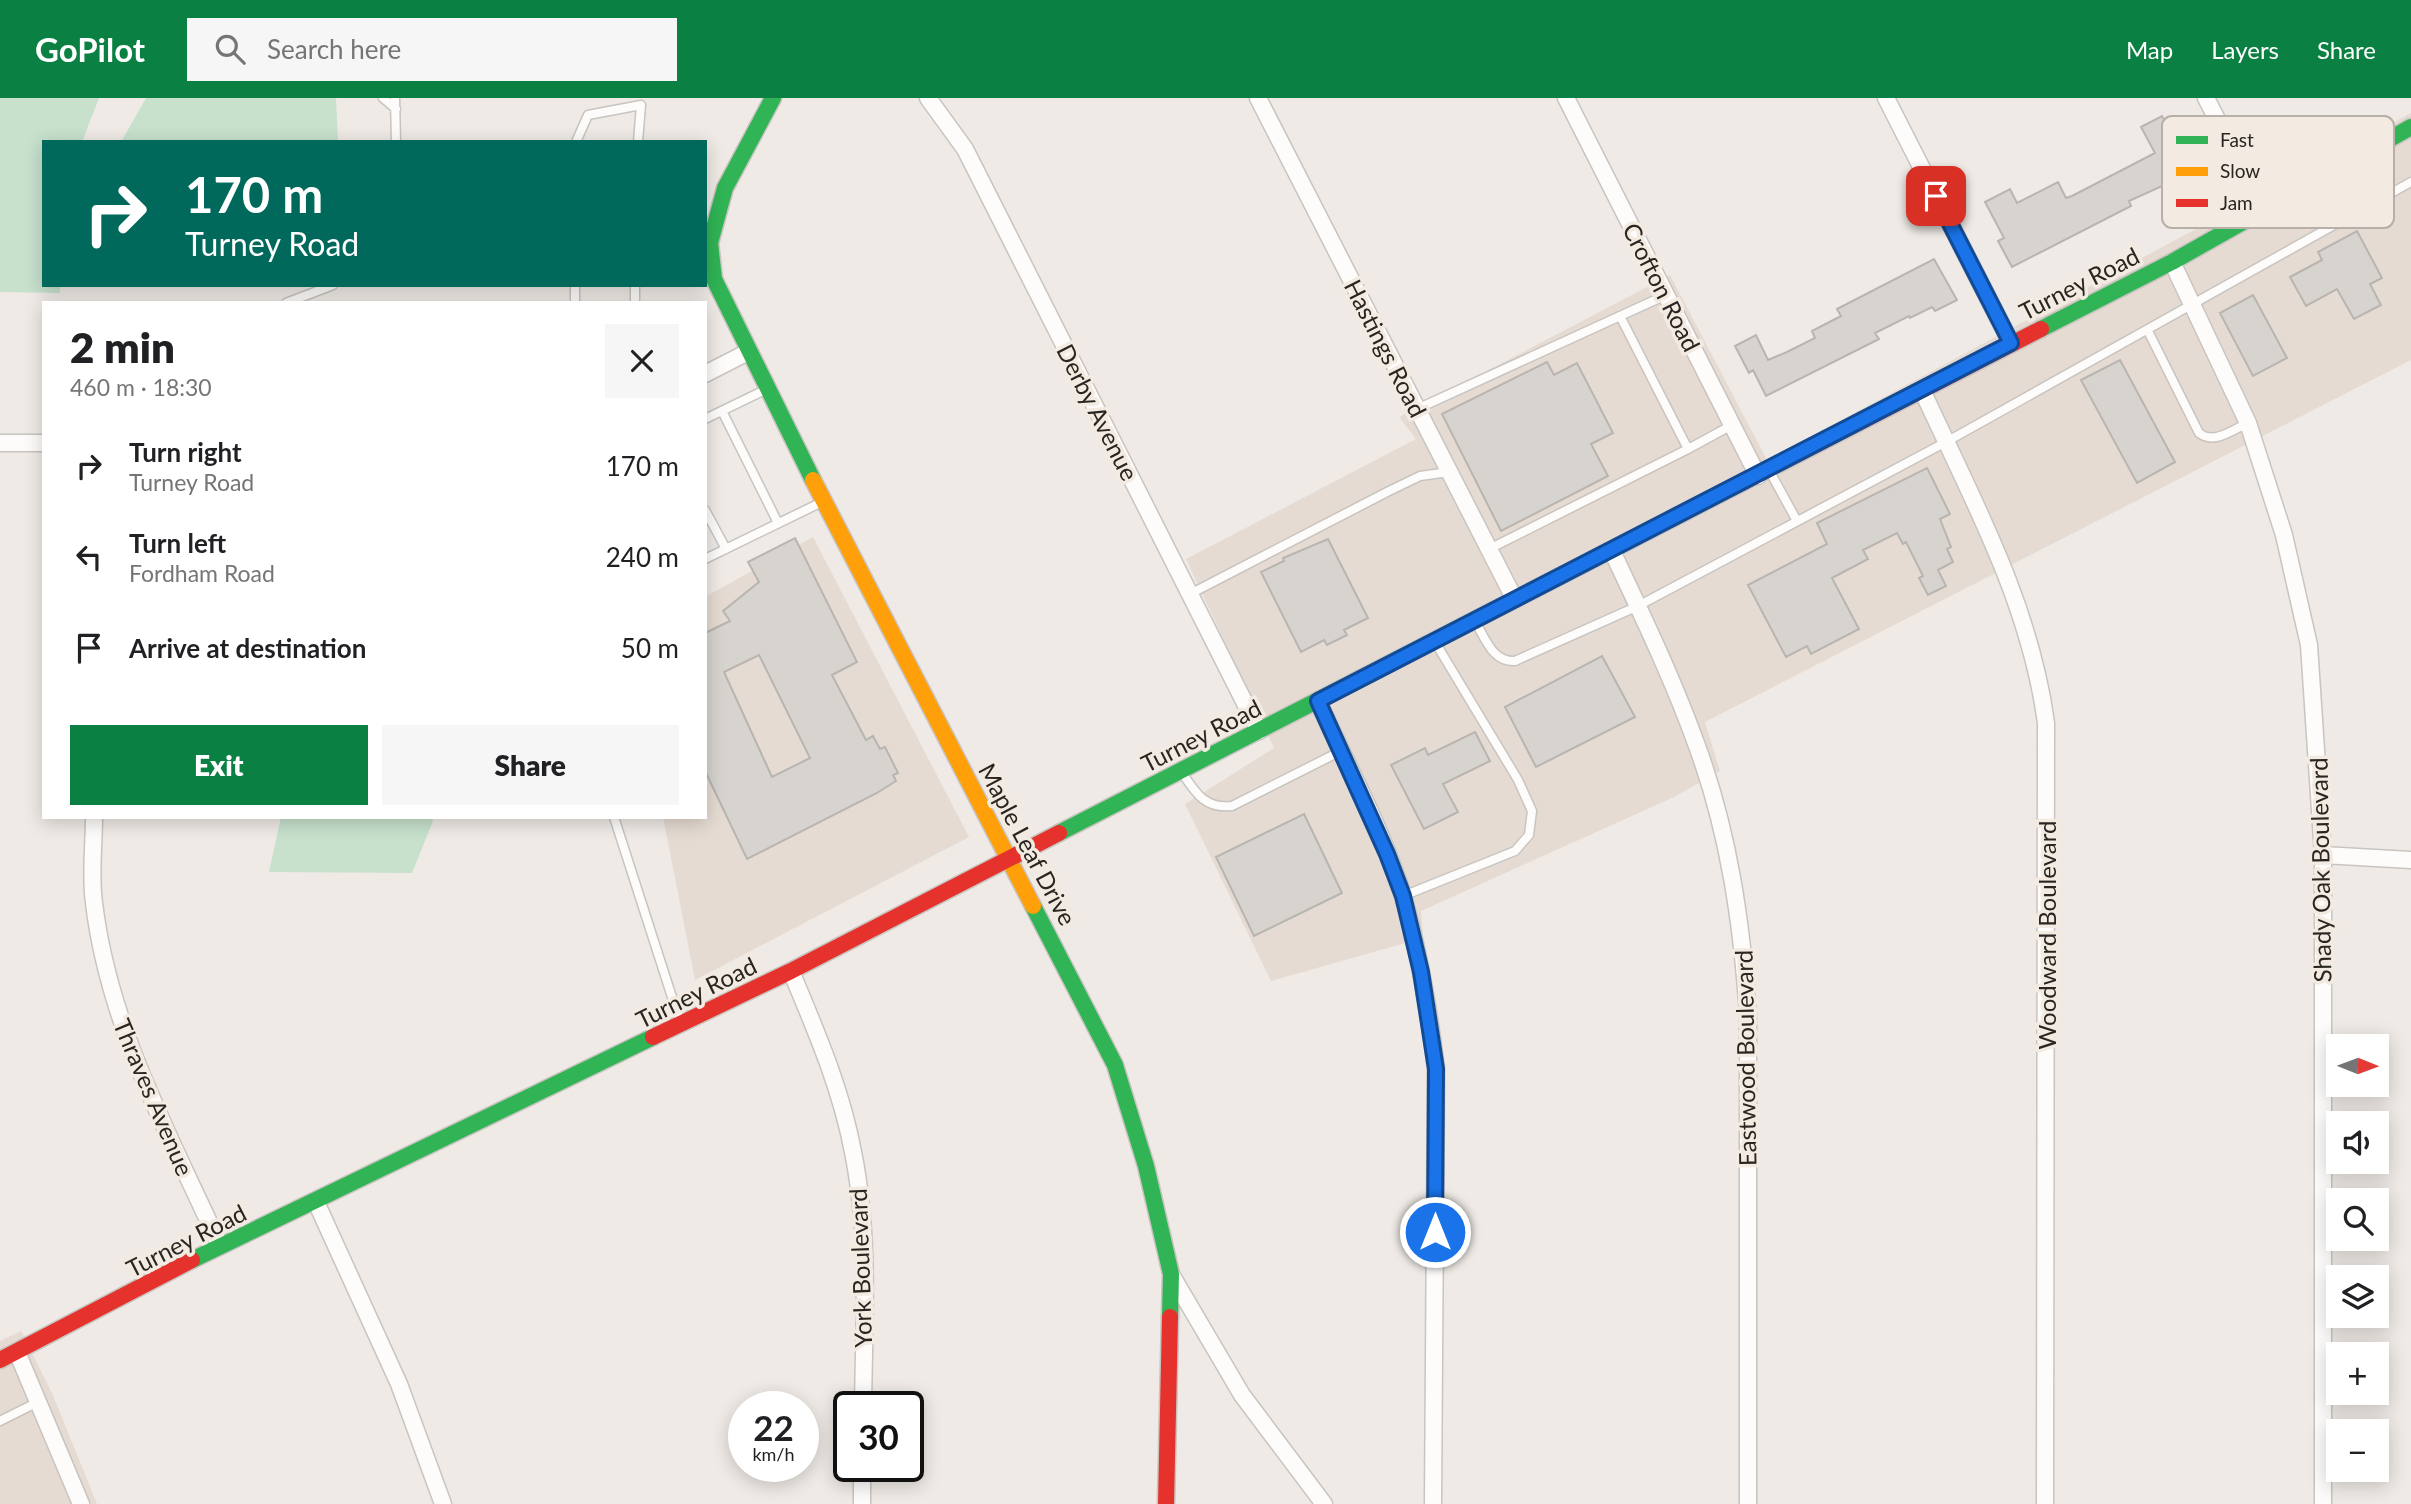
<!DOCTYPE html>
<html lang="en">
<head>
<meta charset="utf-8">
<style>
	:root { --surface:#fff; --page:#f6f6f6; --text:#202124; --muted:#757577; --accent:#0b8043 }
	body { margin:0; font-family:Lato,sans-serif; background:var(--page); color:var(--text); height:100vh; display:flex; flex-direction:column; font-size:26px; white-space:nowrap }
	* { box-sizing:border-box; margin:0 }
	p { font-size:23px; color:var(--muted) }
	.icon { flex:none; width:38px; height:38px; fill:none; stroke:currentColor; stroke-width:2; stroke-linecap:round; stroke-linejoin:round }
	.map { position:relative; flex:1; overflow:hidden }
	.side { position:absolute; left:42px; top:203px; width:665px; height:518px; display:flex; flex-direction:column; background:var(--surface); border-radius:0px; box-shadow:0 4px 18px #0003 }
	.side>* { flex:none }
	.hud { position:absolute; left:42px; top:42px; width:665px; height:147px; border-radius:0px; box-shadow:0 4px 18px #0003; background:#00695c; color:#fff; overflow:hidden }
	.needle { width:46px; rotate:91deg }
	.buttons { position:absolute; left:2326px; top:936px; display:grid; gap:14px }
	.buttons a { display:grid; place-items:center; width:63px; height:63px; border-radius:0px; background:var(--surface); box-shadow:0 4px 18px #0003; font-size:35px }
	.speed { position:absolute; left:728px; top:1293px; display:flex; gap:14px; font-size:35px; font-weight:700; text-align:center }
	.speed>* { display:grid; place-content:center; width:91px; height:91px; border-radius:50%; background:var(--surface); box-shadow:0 4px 18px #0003; line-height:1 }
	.speed small { font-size:18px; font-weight:400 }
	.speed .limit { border:4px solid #111; border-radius:10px; background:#fff; color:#111 }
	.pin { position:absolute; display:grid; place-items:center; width:60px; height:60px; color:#fff; margin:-30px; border-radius:14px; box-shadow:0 4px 10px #0006 }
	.me { position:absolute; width:77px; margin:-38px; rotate:0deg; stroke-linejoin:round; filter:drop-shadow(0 0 5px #0008) }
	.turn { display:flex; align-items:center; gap:24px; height:147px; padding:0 28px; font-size:32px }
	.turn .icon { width:91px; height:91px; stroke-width:2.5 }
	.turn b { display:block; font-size:49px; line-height:60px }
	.round { display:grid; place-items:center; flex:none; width:74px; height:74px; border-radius:0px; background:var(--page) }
	.summary { display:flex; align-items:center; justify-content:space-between; height:119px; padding:0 28px }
	h1 { font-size:42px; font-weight:800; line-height:52px }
	.cta { display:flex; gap:14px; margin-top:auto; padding:14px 28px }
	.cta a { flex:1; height:80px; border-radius:0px; background:var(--accent); color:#fff; font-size:28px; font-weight:800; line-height:80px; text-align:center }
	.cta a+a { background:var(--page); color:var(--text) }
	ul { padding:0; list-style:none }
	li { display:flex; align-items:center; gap:21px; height:91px; padding:0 28px }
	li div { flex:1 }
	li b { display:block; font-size:26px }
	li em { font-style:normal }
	header { display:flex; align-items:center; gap:42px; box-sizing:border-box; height:98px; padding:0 35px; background:var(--accent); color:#fff }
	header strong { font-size:33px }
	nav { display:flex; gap:38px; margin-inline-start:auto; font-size:24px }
	.search { width:490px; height:63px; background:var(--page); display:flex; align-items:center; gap:18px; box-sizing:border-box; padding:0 24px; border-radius:0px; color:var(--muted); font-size:26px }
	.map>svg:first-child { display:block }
	.built { fill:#e5dbd2 }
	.green { fill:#c7e1cd }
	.building { fill:#d7d3cf; stroke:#b8b5b1; stroke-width:2; fill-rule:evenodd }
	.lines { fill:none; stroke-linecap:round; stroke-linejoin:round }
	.lane-casing { stroke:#c8c4c0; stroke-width:11 }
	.street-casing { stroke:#c8c4c0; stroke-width:19 }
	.fast-casing { stroke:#c8c4c0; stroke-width:19 }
	.slow-casing { stroke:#c8c4c0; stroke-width:19 }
	.jam-casing { stroke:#c8c4c0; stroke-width:19 }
	.lane { stroke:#fdfcfb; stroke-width:8 }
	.street { stroke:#fdfcfb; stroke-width:16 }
	.fast { stroke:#30b455; stroke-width:16 }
	.slow { stroke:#ff9f0a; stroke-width:16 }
	.jam { stroke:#e5322d; stroke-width:16 }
	.route-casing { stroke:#114b97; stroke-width:18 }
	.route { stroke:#1a73e8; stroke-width:12 }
	.labels { text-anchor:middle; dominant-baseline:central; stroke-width:7; stroke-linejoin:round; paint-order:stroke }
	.street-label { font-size:24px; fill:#282522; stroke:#f3ebe1 }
	.key { fill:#f3ebe1; stroke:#b6b0a8; stroke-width:2 }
	.key-label { font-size:19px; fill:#282522 }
</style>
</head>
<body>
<header>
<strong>GoPilot</strong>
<div class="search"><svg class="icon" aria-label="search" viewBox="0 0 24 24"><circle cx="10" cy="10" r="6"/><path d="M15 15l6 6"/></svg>Search here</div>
<nav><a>Map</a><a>Layers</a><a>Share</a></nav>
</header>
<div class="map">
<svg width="2411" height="1406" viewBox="0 0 2411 1406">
	<rect width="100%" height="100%" fill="#efeae5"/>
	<path class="built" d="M2411,15V262L1705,624L1720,673L1674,699L1421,813L1423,840L1271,883L1185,706L1274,650L1186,461L1416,341L1399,319L1670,177L1767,362Z
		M813,439L969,739L695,882L663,719H705V499Z
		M21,1233L52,1295L97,1406H0V1243Z"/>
	<path class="green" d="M0,0H99L82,44H44V187H60V195L0,194Z
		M146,0H336L338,44H121Z
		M281,719H432L433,723L412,775L269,774Z"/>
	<path class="building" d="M2162,18L2191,70L2182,74L2184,78L2129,103L2131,108L2012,169L1998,143L2004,140L1985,104L2010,91L2017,105L2058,84L2066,100L2072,98L2155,55L2141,29Z
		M2357,133L2382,180L2370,186L2381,207L2354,221L2337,191L2306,208L2290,179L2322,162L2318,154Z
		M1934,161L1957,202L1935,213L1932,209L1910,220L1909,218L1875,235L1879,241L1766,298L1753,272L1749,275L1735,248L1756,237L1768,262L1787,254L1815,240L1812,233L1841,218L1837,211Z
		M2253,197L2287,260L2253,278L2220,215Z
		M2120,262L2175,364L2137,385L2081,282Z
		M1547,264L1554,277L1577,265L1613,335L1591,346L1608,378L1501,433L1442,316Z
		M1927,370L1950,416L1940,421L1951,449L1947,451L1953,464L1938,472L1946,488L1928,497L1919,480L1923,478L1906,444L1903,446L1897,435L1863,452L1868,461L1832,480L1859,531L1811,556L1807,548L1786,559L1748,487L1827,446L1817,425Z
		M795,440L857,564L832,577L866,642L873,638L880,651L885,649L898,675L893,677L896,683L877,695L747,761L705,673V535L730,523L723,513L759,484L748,464ZM759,557L810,660L772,679L724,574Z
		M1328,441L1368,520L1344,532L1347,537L1327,547L1324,542L1301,554L1261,474L1284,463L1283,460Z
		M1602,558L1635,619L1536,669L1505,609Z
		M1475,634L1490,663L1443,686L1458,714L1424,731L1391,667L1425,650L1428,657Z
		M1304,716L1342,795L1254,838L1216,759Z"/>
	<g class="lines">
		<defs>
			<path id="lane" d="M383,0L396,11
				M395,0L396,44
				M576,44L588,17L641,7L638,44
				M635,187V205
				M286,205L333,187
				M575,205V187
				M2148,233L2199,335C2214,347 2232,332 2248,325
				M1417,311L1666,197
				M722,313L778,425
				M705,321L767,291
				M1688,351L1732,327
				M1769,372L1797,423
				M705,412L726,451
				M1489,451L1688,351L1620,218
				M705,461L822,404
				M1190,496L1389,393L1420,378L1449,374
				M1476,525C1486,542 1493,564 1515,563L1638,508L1946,344L2411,84
				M1183,676C1196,696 1206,711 1232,708L1341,653
				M614,719L680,924
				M1403,798L1515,753L1529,737L1532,713L1518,682L1435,544
				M0,1323L38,1304"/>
			<path id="street" d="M928,0L965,51L1259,633
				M1258,0L1514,500
				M1566,0L1758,378
				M1886,0L2011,245
				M2206,0L2263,111
				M2172,164L2248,325L2284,437L2309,547L2323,757V1406
				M705,276L748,254
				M1922,292C1972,401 2030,505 2046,625L2045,1406
				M0,345H44
				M1612,453C1642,517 1673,581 1697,648C1729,735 1742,826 1748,918V1406
				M1318,603C1347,667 1382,731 1403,798C1419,854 1429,913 1436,971L1433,1406
				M94,719C94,747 90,777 94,805C109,929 169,1036 220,1148
				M2323,757L2411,762
				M791,873C816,933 841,990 853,1054C870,1138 864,1224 863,1309
				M316,1104L399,1286L443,1406
				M1172,1178L1242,1297L1324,1406
				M17,1254L81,1406
				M862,1406V1368"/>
			<path id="fast" d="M773,0L725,90L710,145L714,181L813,382
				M2041,231L2172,164L2411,29
				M1059,735L1650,432
				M1033,808L1115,967L1146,1068L1171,1176L1170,1219
				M192,1162L653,939"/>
			<path id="slow" d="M813,382L1033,808"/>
			<path id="jam" d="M1650,432L2041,231
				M653,939L791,873L1059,735
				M0,1262L192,1162
				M1166,1406L1170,1219"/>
		</defs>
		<use href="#lane" class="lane-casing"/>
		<use href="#street" class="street-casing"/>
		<use href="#fast" class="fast-casing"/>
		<use href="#slow" class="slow-casing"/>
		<use href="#jam" class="jam-casing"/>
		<use href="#lane" class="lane"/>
		<use href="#street" class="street"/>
		<use href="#fast" class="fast"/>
		<use href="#slow" class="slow"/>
		<use href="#jam" class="jam"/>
	</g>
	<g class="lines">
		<defs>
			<path id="route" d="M1435,1134L1436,971L1421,874L1403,798L1387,756L1318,603L2011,245L1936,98"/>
		</defs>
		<use href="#route" class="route-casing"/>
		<use href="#route" class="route"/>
	</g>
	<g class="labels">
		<g class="street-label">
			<text transform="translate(2079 185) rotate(-27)">Turney Road</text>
			<text transform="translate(1662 189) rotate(63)">Crofton Road</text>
			<text transform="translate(1386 250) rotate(63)">Hastings Road</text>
			<text transform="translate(1098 314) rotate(63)">Derby Avenue</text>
			<text transform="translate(1201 637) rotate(-27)">Turney Road</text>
			<text transform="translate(1028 746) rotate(62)">Maple Leaf Drive</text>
			<text transform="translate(2320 772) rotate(-91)">Shady Oak Boulevard</text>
			<text transform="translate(2046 837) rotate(-90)">Woodward Boulevard</text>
			<text transform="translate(696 894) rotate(-26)">Turney Road</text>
			<text transform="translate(1745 960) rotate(-91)">Eastwood Boulevard</text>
			<text transform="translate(154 999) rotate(67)">Thraves Avenue</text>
			<text transform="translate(186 1142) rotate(-27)">Turney Road</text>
			<text transform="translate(860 1170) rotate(-92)">York Boulevard</text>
		</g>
	</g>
	<rect x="2162" y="18" width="232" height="112" rx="10" class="key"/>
	<rect x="2176" y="38" width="32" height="8" fill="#30b455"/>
	<rect x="2176" y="69" width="32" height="9" fill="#ff9f0a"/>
	<rect x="2176" y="101" width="32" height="8" fill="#e5322d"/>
	<g class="key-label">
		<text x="2220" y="49">Fast</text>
		<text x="2220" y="80">Slow</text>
		<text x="2220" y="112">Jam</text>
	</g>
</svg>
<div class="buttons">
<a><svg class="needle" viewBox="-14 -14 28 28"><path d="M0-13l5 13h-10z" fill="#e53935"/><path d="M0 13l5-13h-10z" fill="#757577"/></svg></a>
<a><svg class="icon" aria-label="sound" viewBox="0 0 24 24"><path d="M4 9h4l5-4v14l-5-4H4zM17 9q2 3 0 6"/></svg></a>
<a><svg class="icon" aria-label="search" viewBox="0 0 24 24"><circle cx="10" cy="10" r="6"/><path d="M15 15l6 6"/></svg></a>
<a><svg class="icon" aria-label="layers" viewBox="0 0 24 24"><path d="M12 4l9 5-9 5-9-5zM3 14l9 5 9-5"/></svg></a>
<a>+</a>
<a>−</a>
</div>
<div class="speed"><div>22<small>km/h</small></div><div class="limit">30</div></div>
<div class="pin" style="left:1936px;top:98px;background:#d93025"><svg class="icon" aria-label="arrive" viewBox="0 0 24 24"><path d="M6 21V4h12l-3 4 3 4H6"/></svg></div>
<svg class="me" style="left:1435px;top:1134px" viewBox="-20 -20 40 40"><circle r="17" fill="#1a73e8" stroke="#fff" stroke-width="3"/><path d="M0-11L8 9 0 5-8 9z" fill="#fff"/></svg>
<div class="hud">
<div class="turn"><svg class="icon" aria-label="right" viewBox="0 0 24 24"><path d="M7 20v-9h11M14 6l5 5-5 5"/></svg><div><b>170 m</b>Turney Road</div></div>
</div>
<section class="side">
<div class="summary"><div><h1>2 min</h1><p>460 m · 18:30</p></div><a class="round"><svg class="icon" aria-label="close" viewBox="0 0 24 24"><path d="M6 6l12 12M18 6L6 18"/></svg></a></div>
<ul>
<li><svg class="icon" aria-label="right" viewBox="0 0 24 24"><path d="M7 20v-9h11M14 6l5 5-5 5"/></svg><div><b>Turn right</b><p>Turney Road</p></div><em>170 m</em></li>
<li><svg class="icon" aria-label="left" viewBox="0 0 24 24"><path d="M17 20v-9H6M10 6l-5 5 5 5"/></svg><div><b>Turn left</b><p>Fordham Road</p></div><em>240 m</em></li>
<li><svg class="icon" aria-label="arrive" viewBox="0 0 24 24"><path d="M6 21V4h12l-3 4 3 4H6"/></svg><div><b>Arrive at destination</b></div><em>50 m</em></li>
</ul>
<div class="cta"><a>Exit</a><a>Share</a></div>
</section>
</div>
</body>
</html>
